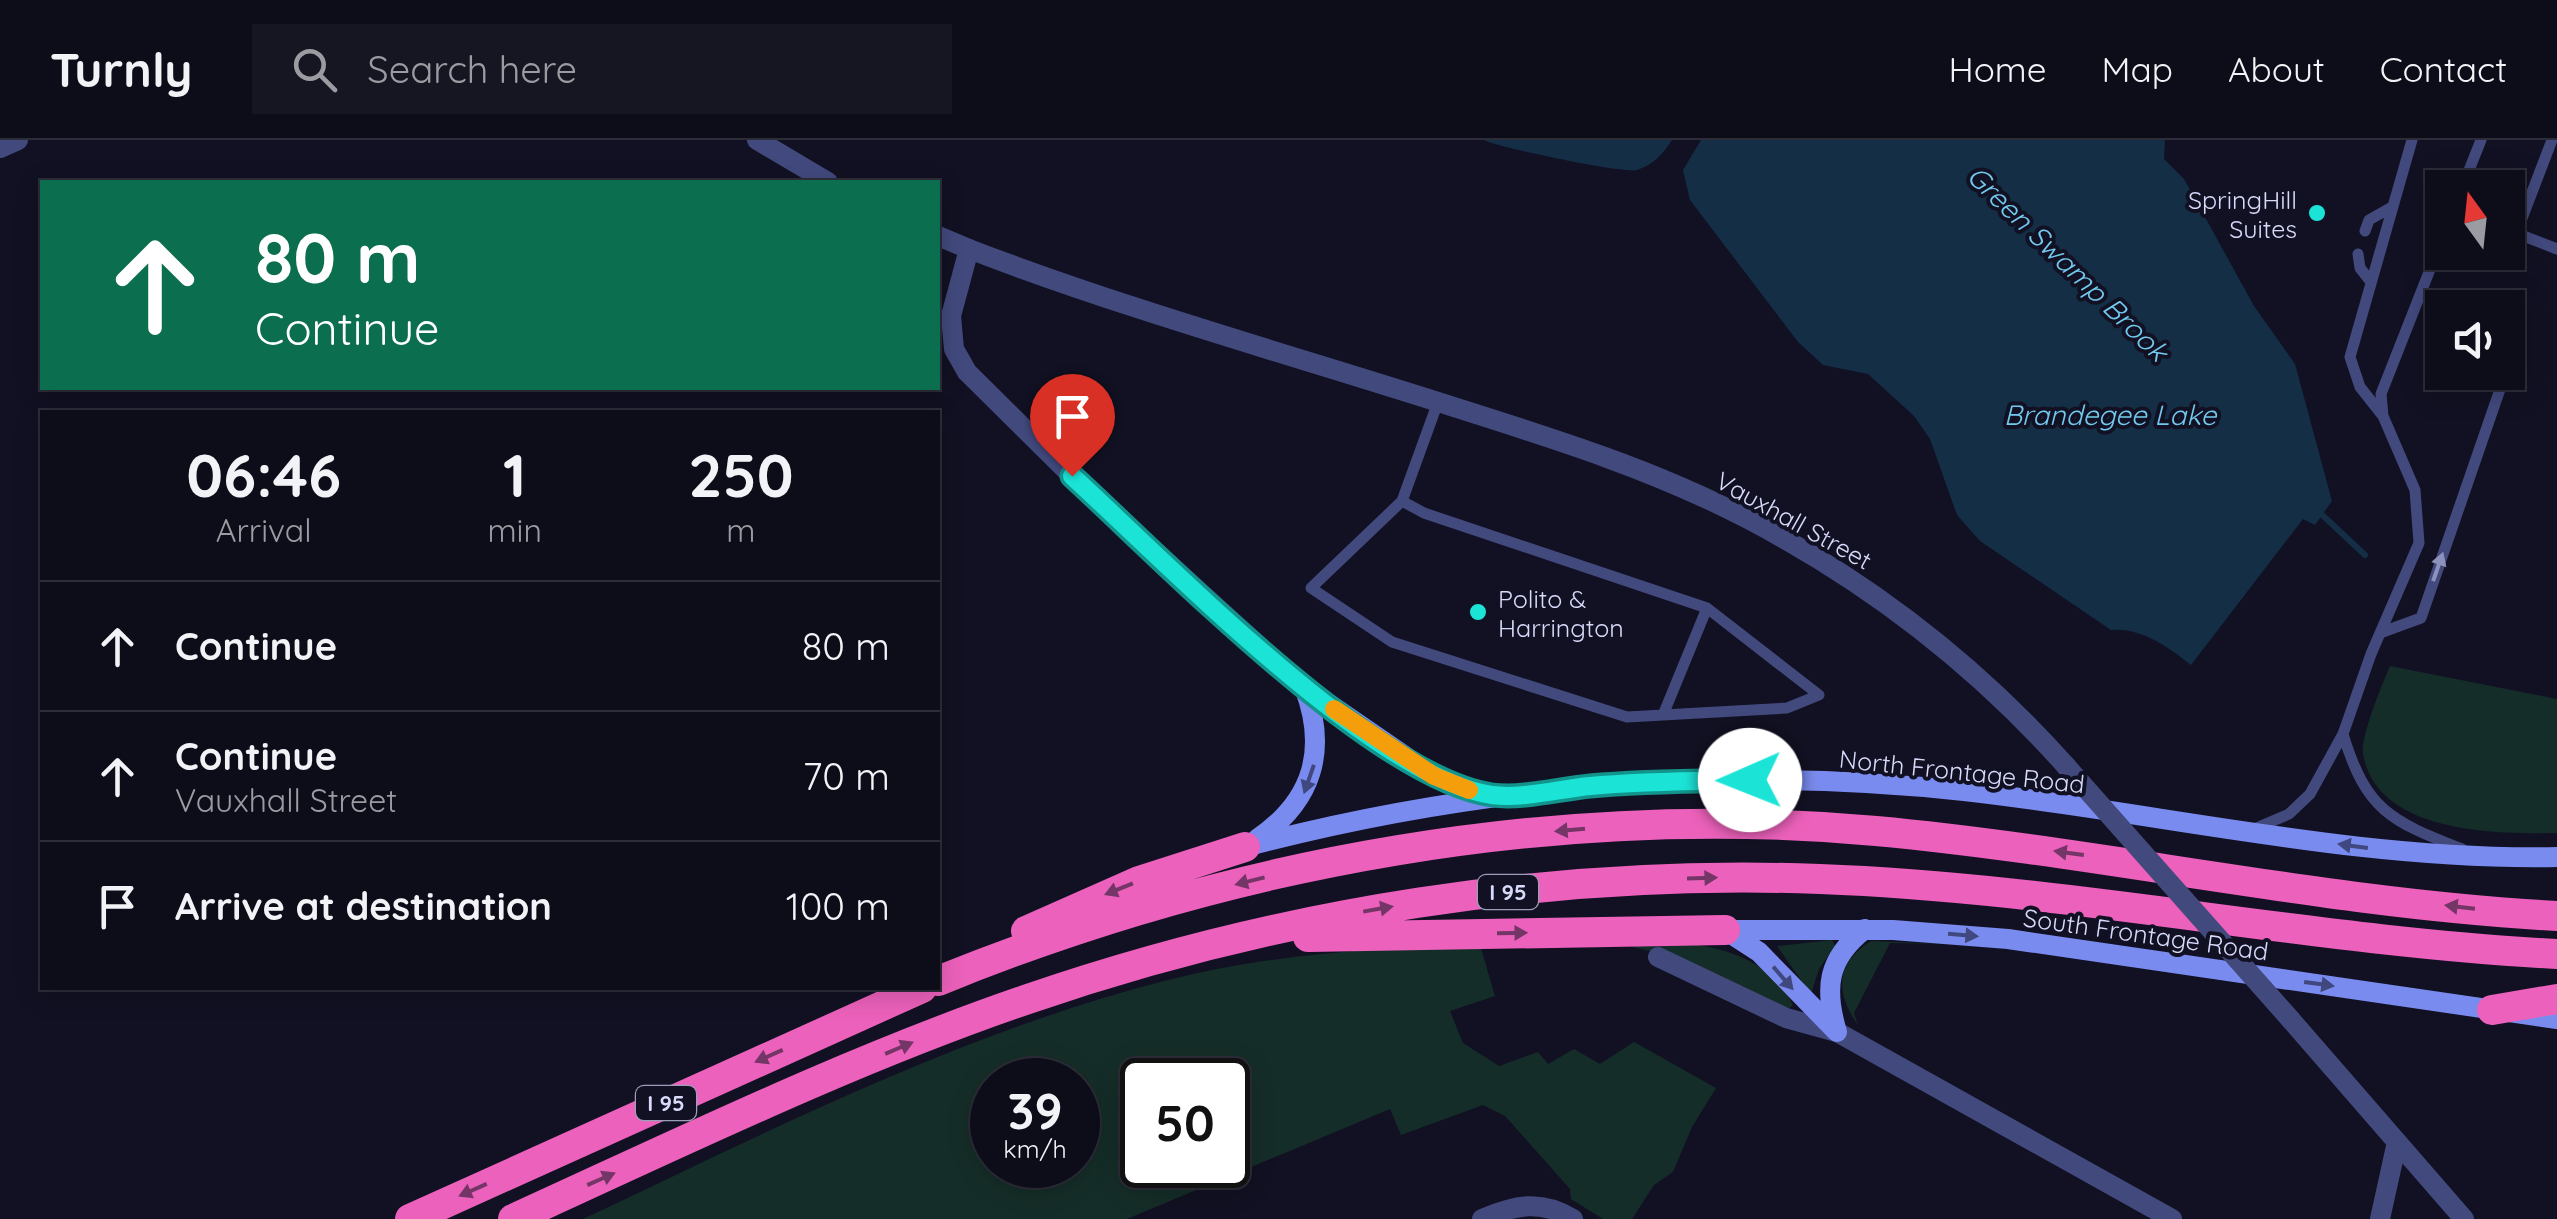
<!DOCTYPE html>
<html lang="en">
<head>
<meta charset="utf-8">
<style>
	:root { --surface:#0d0d1a; --page:#161623; --text:#f1f3f6; --muted:#9a9ca2; --line:#2d2d39 }
	body { margin:0; font-family:Quicksand,sans-serif; background:var(--page); color:var(--text); height:100vh; display:flex; flex-direction:column; font-size:38px; white-space:nowrap }
	* { box-sizing:border-box; margin:0 }
	p { font-size:32px; color:var(--muted) }
	.icon { flex:none; width:55px; height:55px; fill:none; stroke:currentColor; stroke-width:2; stroke-linecap:round; stroke-linejoin:round }
	.map { position:relative; flex:1; overflow:hidden }
	.panel { position:absolute; left:40px; top:270px; width:900px; height:580px; display:flex; flex-direction:column; background:var(--surface); border-radius:0px; box-shadow:0 5px 25px #0003,0 0 0 2px var(--line) }
	.panel>* { flex:none }
	.hud { position:absolute; left:40px; top:40px; width:900px; height:210px; border-radius:0px; box-shadow:0 5px 25px #0003,0 0 0 2px var(--line); background:#0b6e4f; color:#fff; overflow:hidden }
	.needle { width:65px; rotate:345deg }
	.tools { position:absolute; left:2425px; top:30px; display:grid; gap:20px }
	.tools a { display:grid; place-items:center; width:100px; height:100px; border-radius:0px; background:var(--surface); box-shadow:0 5px 25px #0003,0 0 0 2px var(--line); font-size:50px }
	.speed { position:absolute; left:970px; top:918px; display:flex; gap:20px; font-size:50px; font-weight:700; text-align:center }
	.speed>* { display:grid; place-content:center; width:130px; height:130px; border-radius:50%; background:var(--surface); box-shadow:0 5px 25px #0003,0 0 0 2px var(--line); line-height:1 }
	.speed small { font-size:25px; font-weight:400 }
	.speed .limit { border:5px solid #111; border-radius:15px; background:#fff; color:#111 }
	.pin { position:absolute; display:grid; place-items:center; width:85px; height:85px; color:#fff; margin:-102px -42px; border-radius:50% 50% 50% 0; rotate:-45deg; box-shadow:0 0 10px #0007 }
	.pin .icon { rotate:45deg }
	.me { position:absolute; width:110px; margin:-55px; rotate:269deg; stroke-linejoin:round; filter:drop-shadow(0 0 8px #0008) }
	.turn { display:flex; align-items:center; gap:35px; height:210px; padding:0 50px; font-size:45px }
	.turn .icon { width:130px; height:130px; stroke-width:2.5 }
	.turn b { display:block; font-size:70px; line-height:85px }
	.eta { display:flex; justify-content:space-evenly; align-items:center; height:170px; text-align:center }
	.eta b { font-size:60px; font-weight:800; line-height:70px }
	ul { padding:0; list-style:none }
	li { display:flex; align-items:center; gap:30px; height:130px; padding:0 50px; border-top:2px solid var(--line) }
	li div { flex:1 }
	li b { display:block; font-size:38px }
	li em { font-style:normal }
	header { display:flex; align-items:center; gap:60px; box-sizing:border-box; height:140px; padding:0 50px; background:var(--surface); border-bottom:2px solid var(--line) }
	header strong { font-size:48px }
	nav { display:flex; gap:55px; margin-inline-start:auto; font-size:35px }
	.search { width:700px; height:90px; background:var(--page); display:flex; align-items:center; gap:25px; box-sizing:border-box; padding:0 35px; border-radius:0px; color:var(--muted); font-size:38px }
	.map>svg:first-child { display:block }
	.green { fill:#152d28; fill-rule:evenodd }
	.water { fill:#142e45 }
	.lines { fill:none; stroke-linecap:round; stroke-linejoin:round }
	.stream { stroke:#142e45; stroke-width:6 }
	.service { stroke:#42497d; stroke-width:11 }
	.minor { stroke:#42497d; stroke-width:20 }
	.tertiary { stroke:#42497d; stroke-width:20 }
	.secondary { stroke:#7a8bef; stroke-width:20 }
	.motorway { stroke:#ec61bb; stroke-width:30 }
	.minor-bridge { stroke:#42497d; stroke-width:20 }
	.oneway { fill:#8d92bc }
	.oneway2 { fill:#40487f }
	.oneway3 { fill:#743567 }
	.route-casing { stroke:#12948c; stroke-width:25 }
	.route { stroke:#1be4d7; stroke-width:18 }
	.slow { stroke:#f59e0b; stroke-width:18 }
	.poi-dot { fill:#1be4d7; stroke:#111123; stroke-width:4 }
	.labels { text-anchor:middle; dominant-baseline:central; stroke-width:8; stroke-linejoin:round; paint-order:stroke }
	.shield { fill:#111123; stroke:#9c9eba; stroke-width:2.5 }
	.shield-label { font-size:22px; font-weight:bold; fill:#d8dafa }
	.poi-label { font-size:25px; fill:#d8dafa; stroke:#111123; text-anchor:end }
	.street-label { font-size:25px; fill:#d8dafa; stroke:#111123 }
	.water-label { font-size:28px; font-style:italic; fill:#72c9ee; stroke:#111123 }
</style>
</head>
<body>
<header>
<strong>Turnly</strong>
<div class="search"><svg class="icon" aria-label="search" viewBox="0 0 24 24"><circle cx="10" cy="10" r="6"/><path d="M15 15l6 6"/></svg>Search here</div>
<nav><a>Home</a><a>Map</a><a>About</a><a>Contact</a></nav>
</header>
<div class="map">
<svg width="2557" height="1079" viewBox="0 0 2557 1079">
	<rect width="100%" height="100%" fill="#111123"/>
	<path class="green" d="M2390,526L2557,559V693C2497,694 2377,694 2363,614C2360,597 2383,542 2390,526Z
		M1612,799C1673,801 1761,799 1793,865L1785,872C1753,855 1720,834 1686,821C1660,811 1633,810 1612,799Z
		M1832,800L1835,806L1819,829L1811,854L1777,806Z
		M1871,801L1946,804L1890,803L1854,873L1858,885C1835,852 1835,824 1871,801Z
		M1480,805L1495,856L1450,871L1463,903L1499,926L1538,912L1548,924L1574,909L1600,924L1634,902L1716,948L1692,987L1673,1032L1654,1045L1632,1079H1603L1571,1059L1570,1049L1505,976L1483,965L1401,995L1390,969L1127,1079H583C771,990 962,893 1164,841C1268,814 1374,808 1480,805ZM992,940H1078V1025H992ZM1142,940H1228V1025H1142Z"/>
	<path class="water" d="M1484,0H1672C1663,14 1653,25 1637,30C1624,34 1492,6 1484,0Z
		M1701,0H2165L2164,19L2184,39L2254,166L2295,224L2332,361L2315,385L2303,379L2191,525C2169,507 2140,487 2111,490L1980,401L1957,375L1930,299L1914,276L1868,234L1823,225L1798,202L1690,60L1683,30Z"/>
	<g class="lines">
		<path class="stream" d="M2317,370L2365,415"/>
		<path class="service" d="M2462,48L2481,0
			M2508,90L2557,109
			M2365,91L2369,80L2392,67
			M2516,94L2552,0
			M2358,114L2360,128L2371,142
			M2383,276L2360,247L2350,217L2412,0
			M1402,361L1424,373L1707,468L1819,555L1787,568L1627,577L1392,502L1311,448L1402,361L1438,262
			M2380,493L2421,478L2506,232
			M1663,575L1707,468
			M2343,594C2366,670 2390,681 2462,709
			M2254,689L2289,674L2310,654L2343,594L2371,514L2419,403L2415,350L2383,276L2381,254L2442,99"/>
		<path class="minor" d="M0,8L18,0
			M969,109C1128,170 1295,216 1457,268C1555,299 1654,330 1746,378C1867,441 1975,524 2066,626
			M1658,817L1786,878L1837,892
			M2291,880L2464,1079
			M1482,1079C1515,1065 1541,1059 1573,1079
			M2380,1079L2397,1002"/>
		<path class="tertiary" d="M757,0L828,42
			M938,96L969,109L951,176L954,209L967,232L1072,336L1303,546
			M1837,892L2172,1079"/>
		<path class="secondary" d="M1303,546L1434,636L1484,653
			M1257,699C1313,661 1328,610 1304,547
			M1245,707C1479,645 1723,625 1964,651C2162,673 2357,721 2557,717
			M1725,790H1893L2008,799L2557,879
			M1725,790L1759,812L1837,892
			M1837,892C1824,848 1827,819 1865,789"/>
		<path class="motorway" d="M1026,791L1139,741L1245,707
			M1308,797L1725,790
			M938,841C1232,721 1559,662 1876,691C2103,712 2329,764 2557,776
			M2492,870L2557,859
			M410,1079L922,848
			M513,1079C682,1002 852,919 1028,859C1281,772 1553,729 1820,739C2067,748 2310,801 2557,814"/>
		<path class="minor-bridge" d="M2066,626L2291,880"/>
	</g>
	<defs><path id="oneway-solid" d="M-6-.8H1V-3.2L6.5 0L1 3.2V.8H-6Z" transform="scale(2.5)"/></defs>
	<use class="oneway" href="#oneway-solid" transform="translate(2438 427) rotate(-71)"/>
	<g class="oneway2">
		<use href="#oneway-solid" transform="translate(1309 639) rotate(109)"/>
		<use href="#oneway-solid" transform="translate(2353 706) rotate(-172)"/>
		<use href="#oneway-solid" transform="translate(1963 795) rotate(5)"/>
		<use href="#oneway-solid" transform="translate(1783 838) rotate(49)"/>
		<use href="#oneway-solid" transform="translate(2319 844) rotate(8)"/>
	</g>
	<g class="oneway3">
		<use href="#oneway-solid" transform="translate(1570 690) rotate(175)"/>
		<use href="#oneway-solid" transform="translate(2069 713) rotate(-172)"/>
		<use href="#oneway-solid" transform="translate(1702 738) rotate(-2)"/>
		<use href="#oneway-solid" transform="translate(1250 741) rotate(166)"/>
		<use href="#oneway-solid" transform="translate(1119 749) rotate(158)"/>
		<use href="#oneway-solid" transform="translate(2460 767) rotate(-173)"/>
		<use href="#oneway-solid" transform="translate(1378 769) rotate(-10)"/>
		<use href="#oneway-solid" transform="translate(1512 793) rotate(-1)"/>
		<use href="#oneway-solid" transform="translate(899 908) rotate(-23)"/>
		<use href="#oneway-solid" transform="translate(769 916) rotate(156)"/>
		<use href="#oneway-solid" transform="translate(601 1039) rotate(-24)"/>
		<use href="#oneway-solid" transform="translate(473 1050) rotate(156)"/>
	</g>
	<g class="lines">
		<defs>
			<path id="route" d="M1072,336C1164,420 1374,638 1492,655C1522,659 1560,649 1590,646C1643,641 1697,641 1750,640"/>
		</defs>
		<use href="#route" class="route-casing"/>
		<use href="#route" class="route"/>
		<path class="slow" d="M1334,569L1434,636L1469,650"/>
	</g>
	<g class="poi-dot">
		<circle cx="2317" cy="73" r="10"/>
		<circle cx="1478" cy="472" r="10"/>
	</g>
	<g class="labels">
		<g class="shield">
			<rect x="1478" y="735" width="60" height="34" rx="8"/>
			<rect x="636" y="946" width="60" height="34" rx="8"/>
		</g>
		<g class="shield-label">
			<text x="1508" y="752">I 95</text>
			<text x="666" y="963">I 95</text>
		</g>
		<g class="poi-label">
			<text x="2297" y="59">SpringHill<tspan x="2297" dy="29">Suites</tspan></text>
			<text x="1498" y="458" text-anchor="start">Polito &amp;<tspan x="1498" dy="29">Harrington</tspan></text>
		</g>
		<g class="street-label">
			<text transform="translate(1794 380) rotate(29)">Vauxhall Street</text>
			<text transform="translate(1962 631) rotate(6)">North Frontage Road</text>
			<text transform="translate(2146 794) rotate(8)">South Frontage Road</text>
		</g>
		<g class="water-label">
			<text transform="translate(2068 123) rotate(44)">Green Swamp Brook</text>
			<text x="2110" y="274">Brandegee Lake</text>
		</g>
	</g>
</svg>
<div class="tools">
<a><svg class="needle" viewBox="-14 -14 28 28"><path d="M0-13l5 13h-10z" fill="#e53935"/><path d="M0 13l5-13h-10z" fill="#9a9ca2"/></svg></a>
<a><svg class="icon" aria-label="sound" viewBox="0 0 24 24"><path d="M4 9h4l5-4v14l-5-4H4zM17 9q2 3 0 6"/></svg></a>
</div>
<div class="speed"><div>39<small>km/h</small></div><div class="limit">50</div></div>
<div class="pin" style="left:1072px;top:336px;background:#d93025"><svg class="icon" aria-label="arrive" viewBox="0 0 24 24"><path d="M6 21V4h12l-3 4 3 4H6"/></svg></div>
<svg class="me" style="left:1750px;top:640px" viewBox="-20 -20 40 40"><circle r="19" fill="#fff"/><path d="M0-13L10 11 0 6-10 11z" fill="#1be4d7"/></svg>
<div class="hud">
<div class="turn"><svg class="icon" aria-label="ahead" viewBox="0 0 24 24"><path d="M12 20V5M6 11l6-6 6 6"/></svg><div><b>80 m</b>Continue</div></div>
</div>
<section class="panel">
<div class="eta">
<div><b>06:46</b><p>Arrival</p></div>
<div><b>1</b><p>min</p></div>
<div><b>250</b><p>m</p></div>
</div>
<ul>
<li><svg class="icon" aria-label="ahead" viewBox="0 0 24 24"><path d="M12 20V5M6 11l6-6 6 6"/></svg><div><b>Continue</b></div><em>80 m</em></li>
<li><svg class="icon" aria-label="ahead" viewBox="0 0 24 24"><path d="M12 20V5M6 11l6-6 6 6"/></svg><div><b>Continue</b><p>Vauxhall Street</p></div><em>70 m</em></li>
<li><svg class="icon" aria-label="arrive" viewBox="0 0 24 24"><path d="M6 21V4h12l-3 4 3 4H6"/></svg><div><b>Arrive at destination</b></div><em>100 m</em></li>
</ul>
</section>
</div>
</body>
</html>
